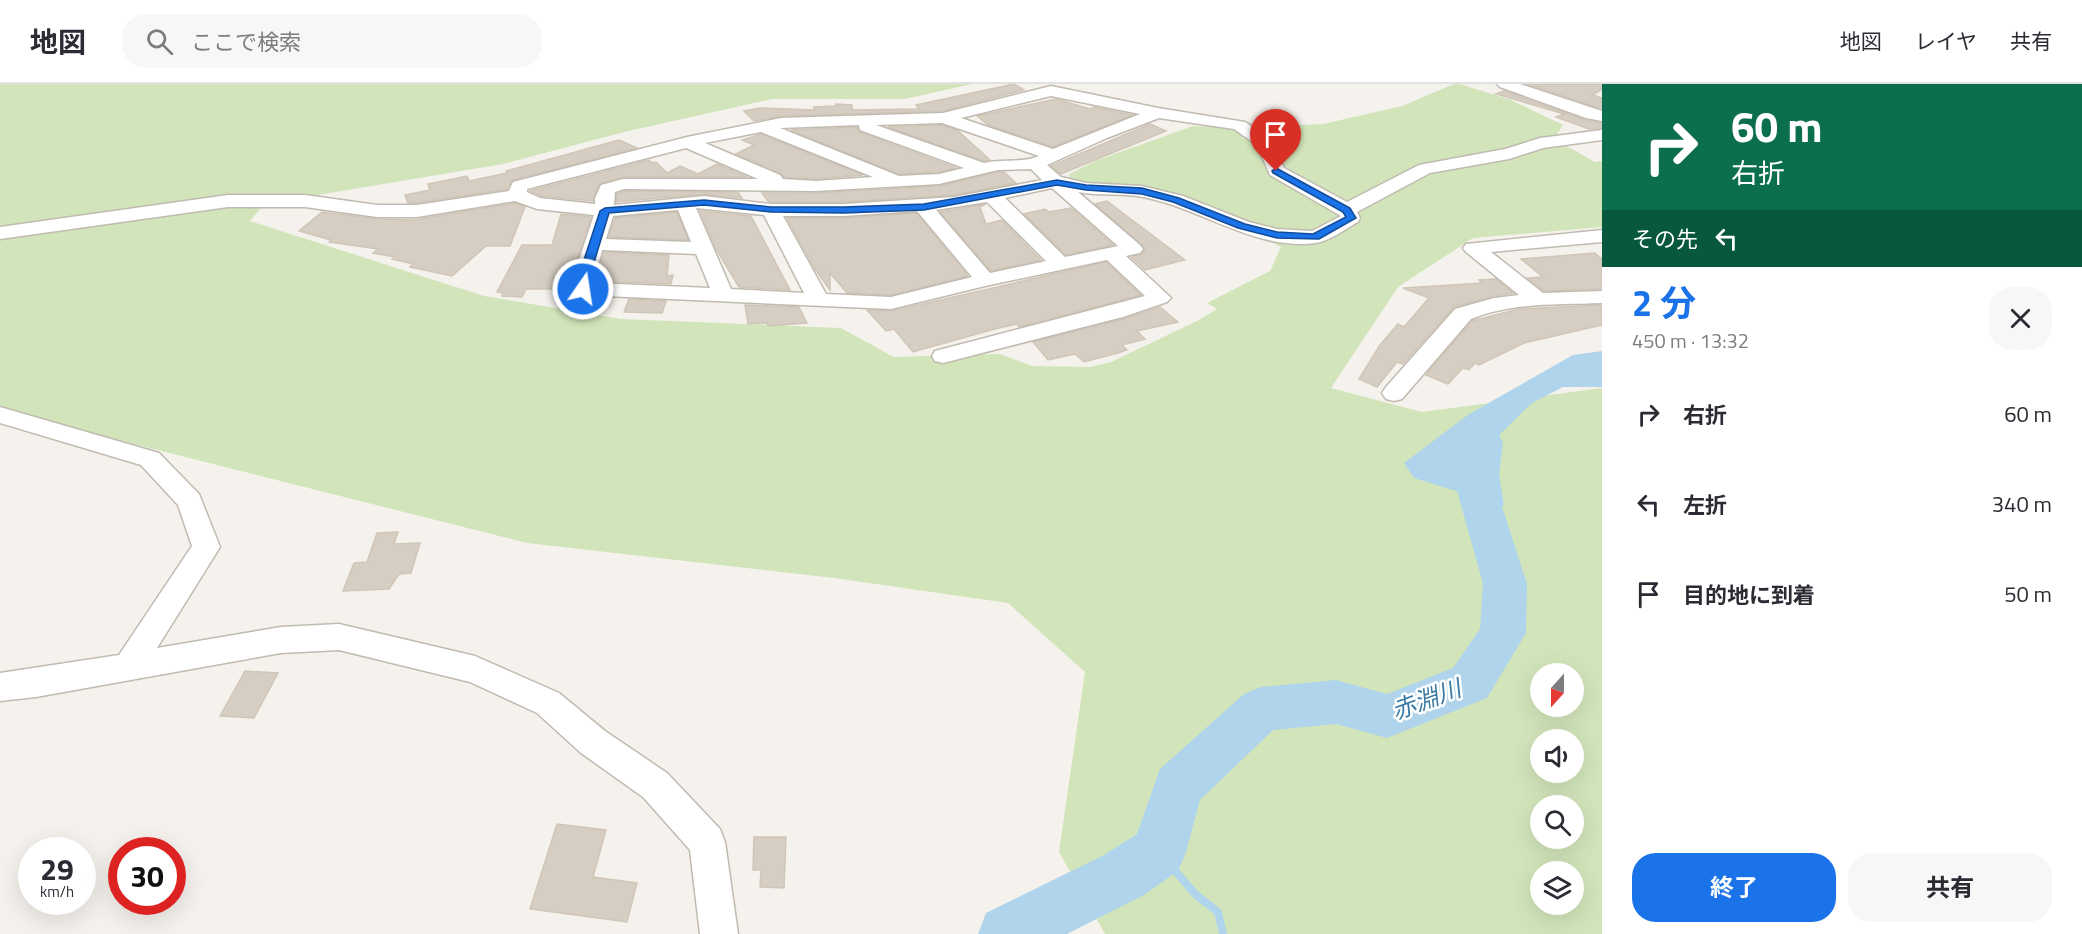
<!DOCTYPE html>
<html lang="ja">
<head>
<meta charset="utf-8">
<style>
	:root { --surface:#fff; --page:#f7f7f7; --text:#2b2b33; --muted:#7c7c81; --line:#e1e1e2; --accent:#1a73e8 }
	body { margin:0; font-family:"Titillium Web","Noto Sans JP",sans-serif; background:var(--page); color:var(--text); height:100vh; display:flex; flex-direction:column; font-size:22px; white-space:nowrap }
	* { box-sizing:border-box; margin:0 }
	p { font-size:20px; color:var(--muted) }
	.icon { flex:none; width:33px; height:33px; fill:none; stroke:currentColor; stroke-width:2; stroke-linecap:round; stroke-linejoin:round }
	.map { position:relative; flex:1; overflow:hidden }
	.drawer { display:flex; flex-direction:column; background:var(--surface); width:480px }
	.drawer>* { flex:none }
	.top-card { background:#0b6e4f; color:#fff; overflow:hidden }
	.needle { width:39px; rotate:201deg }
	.controls { position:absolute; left:1530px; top:579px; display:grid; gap:12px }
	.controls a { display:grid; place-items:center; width:54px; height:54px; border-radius:50%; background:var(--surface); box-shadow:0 6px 24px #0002; font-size:30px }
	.speed { position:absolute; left:18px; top:753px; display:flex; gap:12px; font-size:30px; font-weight:700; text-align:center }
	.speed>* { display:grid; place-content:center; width:78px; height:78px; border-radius:50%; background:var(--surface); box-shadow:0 6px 24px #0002; line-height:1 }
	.speed small { font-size:15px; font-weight:400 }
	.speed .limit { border:9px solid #d22; background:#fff; color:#111 }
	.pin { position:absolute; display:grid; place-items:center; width:51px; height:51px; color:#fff; margin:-62px -26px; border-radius:50% 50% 50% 0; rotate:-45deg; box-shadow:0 0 6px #0007 }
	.pin .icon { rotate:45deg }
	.me { position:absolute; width:66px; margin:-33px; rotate:13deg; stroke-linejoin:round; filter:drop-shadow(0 0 4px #0008) }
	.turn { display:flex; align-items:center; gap:21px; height:126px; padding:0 30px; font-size:27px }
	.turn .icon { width:78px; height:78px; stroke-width:2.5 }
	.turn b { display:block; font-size:42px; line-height:51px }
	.then { display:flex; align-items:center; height:57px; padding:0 30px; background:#0003; gap:12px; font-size:22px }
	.round { display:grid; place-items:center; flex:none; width:63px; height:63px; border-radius:24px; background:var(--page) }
	.summary { display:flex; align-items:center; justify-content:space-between; height:102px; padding:0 30px }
	h1 { font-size:36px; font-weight:700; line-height:45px; color:var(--accent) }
	.action { display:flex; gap:12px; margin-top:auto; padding:12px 30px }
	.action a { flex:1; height:69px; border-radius:24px; background:var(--accent); color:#fff; font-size:24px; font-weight:700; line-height:69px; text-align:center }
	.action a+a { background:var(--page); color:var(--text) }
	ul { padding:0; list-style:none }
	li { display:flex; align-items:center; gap:18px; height:90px; padding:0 30px }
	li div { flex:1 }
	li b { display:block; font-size:22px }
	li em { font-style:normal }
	header { display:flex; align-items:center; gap:36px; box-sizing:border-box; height:84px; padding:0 30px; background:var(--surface); border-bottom:2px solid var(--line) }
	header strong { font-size:28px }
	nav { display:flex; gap:33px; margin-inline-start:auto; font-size:21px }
	.search { width:420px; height:54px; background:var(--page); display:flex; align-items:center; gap:15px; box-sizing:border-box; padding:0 21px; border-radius:24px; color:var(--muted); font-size:22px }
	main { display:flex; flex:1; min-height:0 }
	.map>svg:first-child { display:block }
	.green { fill:#d2e5ba; fill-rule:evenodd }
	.water { fill:#b0d4eb }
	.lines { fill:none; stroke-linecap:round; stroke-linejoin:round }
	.stream { stroke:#b0d4eb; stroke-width:8 }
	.river { fill:#b0d4eb; fill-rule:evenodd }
	.building { fill:#d6cec3; stroke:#d0c6b7; stroke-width:1.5 }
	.street-casing { stroke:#c0bab0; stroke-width:3 }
	.street { fill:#fff; fill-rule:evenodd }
	.route { fill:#1a73e8; stroke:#114b97; stroke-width:1.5 }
	.labels { text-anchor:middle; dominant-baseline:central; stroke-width:5; stroke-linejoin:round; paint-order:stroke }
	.water-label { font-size:24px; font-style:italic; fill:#3b7aa4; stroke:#fff }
</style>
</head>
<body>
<header>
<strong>地図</strong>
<div class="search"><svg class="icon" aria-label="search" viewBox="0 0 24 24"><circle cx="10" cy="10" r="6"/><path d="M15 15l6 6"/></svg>ここで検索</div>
<nav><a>地図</a><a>レイヤ</a><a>共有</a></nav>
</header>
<main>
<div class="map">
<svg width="1602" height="850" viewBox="0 0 1602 850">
	<rect width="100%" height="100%" fill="#f5f2ed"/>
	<path class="green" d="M0,0H972L905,15H772L624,48L503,80L264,120L250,137L484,212L621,235L841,244L894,273L1000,270L1032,282L1090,283L1111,278L1197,237L1217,225L1207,219L1270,187L1281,163L1189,114L1124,100L1071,98L1069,90L1098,76L1193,42L1231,44L1323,40L1402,22L1454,0H1460L1511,16L1563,41L1554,55L1595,78L1602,77V143L1473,154L1398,203L1331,304L1422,328L1602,304V850H1105L1059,768L1085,588L1008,519L834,494L527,459L94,350L0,340ZM1540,590H1574V622H1540ZM1540,656H1574V688H1540ZM1540,722H1574V754H1540ZM1540,788H1574V820H1540Z"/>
	<path class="water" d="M1602,267V303H1563L1532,319L1500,350L1499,389L1504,422L1414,394L1404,379L1469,330L1573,271Z"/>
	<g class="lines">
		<path class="stream" d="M1159,768L1195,810L1218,828L1223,850"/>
		<path class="river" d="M1484,345L1497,349L1503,358L1497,407L1527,500L1526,549L1487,614L1387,654L1336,640L1273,646L1200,716L1186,768L1178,787L1144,811L1067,850H978L986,829L1104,771L1137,750L1160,685L1244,610L1261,603L1336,596L1387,610L1453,584L1480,545L1483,500L1457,407L1465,358L1471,349Z"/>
	</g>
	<path class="building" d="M1014,0L1024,6L943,27L781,32L754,37L744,27L760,24L814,26V23L836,22V20L852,21V26L919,25L916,21Z
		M1527,0H1602V5L1593,11L1602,14V25Z
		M1504,7L1585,36L1602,39V44L1589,45L1556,33L1564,30L1496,10Z
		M1056,15L1090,25L1094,23L1132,31L1053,63L988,41L977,32Z
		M1150,40L1166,47L1061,90L1051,82Z
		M942,41L958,47L990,76L984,77L888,43Z
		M857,43L859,48L956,84L939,88L899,90L791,46Z
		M761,50L863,91L816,95L784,93L781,89L736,70L754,61L742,56Z
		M619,56L637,64L512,96L507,105L417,119H408L405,111L430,106L428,100L467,92L469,97L507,89L506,87Z
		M649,76L652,79L656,78L667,89L680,82L698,90L717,80L747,93H622L600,99L593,117L541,112L530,107Z
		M998,88H1004L1016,99L954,111L844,118H771L768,117L762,109H816L939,102Z
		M624,107L738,108L742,114L704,110L616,118L617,110Z
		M1107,117L1185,176L1145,186L1131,173L1142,170L1145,164L1095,120Z
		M515,119L525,123L510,162H486L452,192L410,183L413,180L392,175L395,173L373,169L378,165L329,158L331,156L299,147L322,128L377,135L414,136Z
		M986,120L980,123L986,140L1002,136L1041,176L991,187L940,128Z
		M1071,124L1113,161L1066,171L1024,130L1045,125L1049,128Z
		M700,127L751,132L790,206L739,203L716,165Z
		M677,128L688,156L609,153L615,134Z
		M916,129L968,192L891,211L847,209L830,189V206L815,185L787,134H844Z
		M561,130L591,133L574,184L571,200H567L565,205H526L522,213L502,212L503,209L497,208L522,161H552Z
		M604,168L669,171L667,192L673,191L671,200L597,197Z
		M1595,169L1602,175V205L1544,207L1528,194L1543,193L1521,175Z
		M1106,178L1141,211L1019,243L1017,240L995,245L913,268L894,245L886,247L867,226L892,227Z
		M1496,195L1513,209L1493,212L1454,223L1403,280L1397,278L1377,303L1359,295L1380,261L1398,240L1404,243L1429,214L1403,204L1482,199L1479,196Z
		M629,215L666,217L662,229L624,228Z
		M745,221L799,223L807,239L768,242L767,239L748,240Z
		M1602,221V241L1524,259L1479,281L1475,279L1469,286L1463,284L1448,300L1426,291L1472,237L1519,225Z
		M1160,223L1178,238L1137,247L1145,255L1122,261L1127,266L1118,269L1084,278L1075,270L1048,276L1033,258L1124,235Z
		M398,448L394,460L420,459L411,489L399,490L389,505L343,507L354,479L367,478L377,449Z
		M245,587L278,589L254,634L220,632Z
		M557,740L606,746L593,793L637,799L627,838L530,825Z
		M754,753H786L784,804L760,803L761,786H753Z"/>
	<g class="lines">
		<defs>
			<path id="street" d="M1497,0H1520L1602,27V37L1586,34L1500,3Z
				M1051,2L1158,24L1245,38L1270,54L1284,84L1347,118L1419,81L1505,65L1540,54L1602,46V56L1543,64L1509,75L1430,89L1357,128L1360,134L1358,138C1345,145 1330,157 1316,159C1255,167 1201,124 1143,113C1122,109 1099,112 1078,108L1140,161L1143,165L1140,169L1126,172L1167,210L1171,214L1167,218L1123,233L943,279L935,277L932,272L935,267L1145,212L1107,176L985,202L891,225L583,211L576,209L573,205L576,185L594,131L537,125L515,117L417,133H377L305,123H228L0,155V143L228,111H305L377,121H417L509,107L513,98L687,53L781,34L943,29ZM1051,12L1140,30L1053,65L961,34ZM1159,34L1234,45L1257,61L1270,91L1341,132L1312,147L1277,145L1249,138L1183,112L1142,102L1086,99L1061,93L1047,81L1107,54ZM942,39L1039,72C1023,79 1001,75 984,79L876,41ZM859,41L860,46L964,84L939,90L899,92L780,44ZM761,48L873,93L816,97L783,95L780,91L705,59ZM686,64L758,95H623L601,101L595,114V120L540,114L527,108V105ZM1031,85L1042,96L954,113L844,120H771L704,112L614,121L615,108L624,105L816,107L939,100L998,86ZM1052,104L1118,162L1065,173L1005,114ZM987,118L1046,177L990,189L936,126ZM696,124L764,131L804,209L731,205ZM678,126L691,158L606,155L613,132ZM917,127L972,193L891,213L826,210L783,132H844ZM602,166L696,170L710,204L594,199Z
				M1602,146V158L1491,168L1543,209L1602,207V219C1558,221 1512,218 1471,235L1402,315L1394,317L1386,315L1382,309L1386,303L1455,225L1494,214L1519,211L1466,168L1463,164L1466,160Z
				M0,323L159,369L199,410L220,463L157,564L281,543L339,540L475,572L559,609L605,647L667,689L720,745L725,758L738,850H700L690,766L643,713L581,669L537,629L470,598L339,566L281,569L36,613L0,617V589L119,571L192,462L178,421L141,381L0,339Z"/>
		</defs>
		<use href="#street" class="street-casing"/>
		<use href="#street" class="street"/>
	</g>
	<path class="route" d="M1276,84L1350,124L1356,134L1319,155L1277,154L1238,144L1173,118L1142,110L1086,106L1057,101L924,126L844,129L771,128L704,121L609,129L592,185L588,205L583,208L577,205L581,185L600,127L605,124L704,116L771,123H844L924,120L1057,96L1086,101L1142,104L1179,114L1245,140L1277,148L1313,150L1346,133L1343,128L1273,89L1272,87Z"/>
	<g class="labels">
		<g class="water-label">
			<text transform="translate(1426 615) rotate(-20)">赤淵川</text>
		</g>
	</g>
</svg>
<div class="controls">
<a><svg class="needle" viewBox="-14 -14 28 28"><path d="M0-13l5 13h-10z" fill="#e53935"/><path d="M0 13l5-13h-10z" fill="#7c7c81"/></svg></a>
<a><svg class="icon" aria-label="sound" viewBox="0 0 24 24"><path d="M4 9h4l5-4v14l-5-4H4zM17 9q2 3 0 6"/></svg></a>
<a><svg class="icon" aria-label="search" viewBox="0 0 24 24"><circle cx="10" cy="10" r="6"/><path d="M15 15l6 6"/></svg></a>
<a><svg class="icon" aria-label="layers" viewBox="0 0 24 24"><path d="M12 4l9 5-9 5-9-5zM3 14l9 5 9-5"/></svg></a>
</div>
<div class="speed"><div>29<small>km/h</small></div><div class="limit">30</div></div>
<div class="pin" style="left:1276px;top:87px;background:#d93025"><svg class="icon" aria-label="arrive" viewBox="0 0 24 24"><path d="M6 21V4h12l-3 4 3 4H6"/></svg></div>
<svg class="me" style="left:583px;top:205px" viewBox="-20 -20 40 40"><circle r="17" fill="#1a73e8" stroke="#fff" stroke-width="3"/><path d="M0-11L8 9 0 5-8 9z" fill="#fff"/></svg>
</div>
<section class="drawer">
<div class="top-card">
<div class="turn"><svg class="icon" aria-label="right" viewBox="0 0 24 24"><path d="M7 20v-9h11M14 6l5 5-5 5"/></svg><div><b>60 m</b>右折</div></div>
<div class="then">その先<svg class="icon" aria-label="left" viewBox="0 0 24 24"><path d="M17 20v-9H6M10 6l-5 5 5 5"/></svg></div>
</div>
<div class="summary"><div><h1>2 分</h1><p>450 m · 13:32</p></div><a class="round"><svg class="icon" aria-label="close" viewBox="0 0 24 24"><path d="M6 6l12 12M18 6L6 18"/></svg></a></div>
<ul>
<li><svg class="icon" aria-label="right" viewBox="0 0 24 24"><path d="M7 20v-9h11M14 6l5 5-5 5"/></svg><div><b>右折</b></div><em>60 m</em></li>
<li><svg class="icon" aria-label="left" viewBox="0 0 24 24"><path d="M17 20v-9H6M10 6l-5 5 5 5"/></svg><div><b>左折</b></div><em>340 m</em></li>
<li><svg class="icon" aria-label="arrive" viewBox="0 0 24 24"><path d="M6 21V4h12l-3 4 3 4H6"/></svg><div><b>目的地に到着</b></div><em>50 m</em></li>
</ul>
<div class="action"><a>終了</a><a>共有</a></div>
</section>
</main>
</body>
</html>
